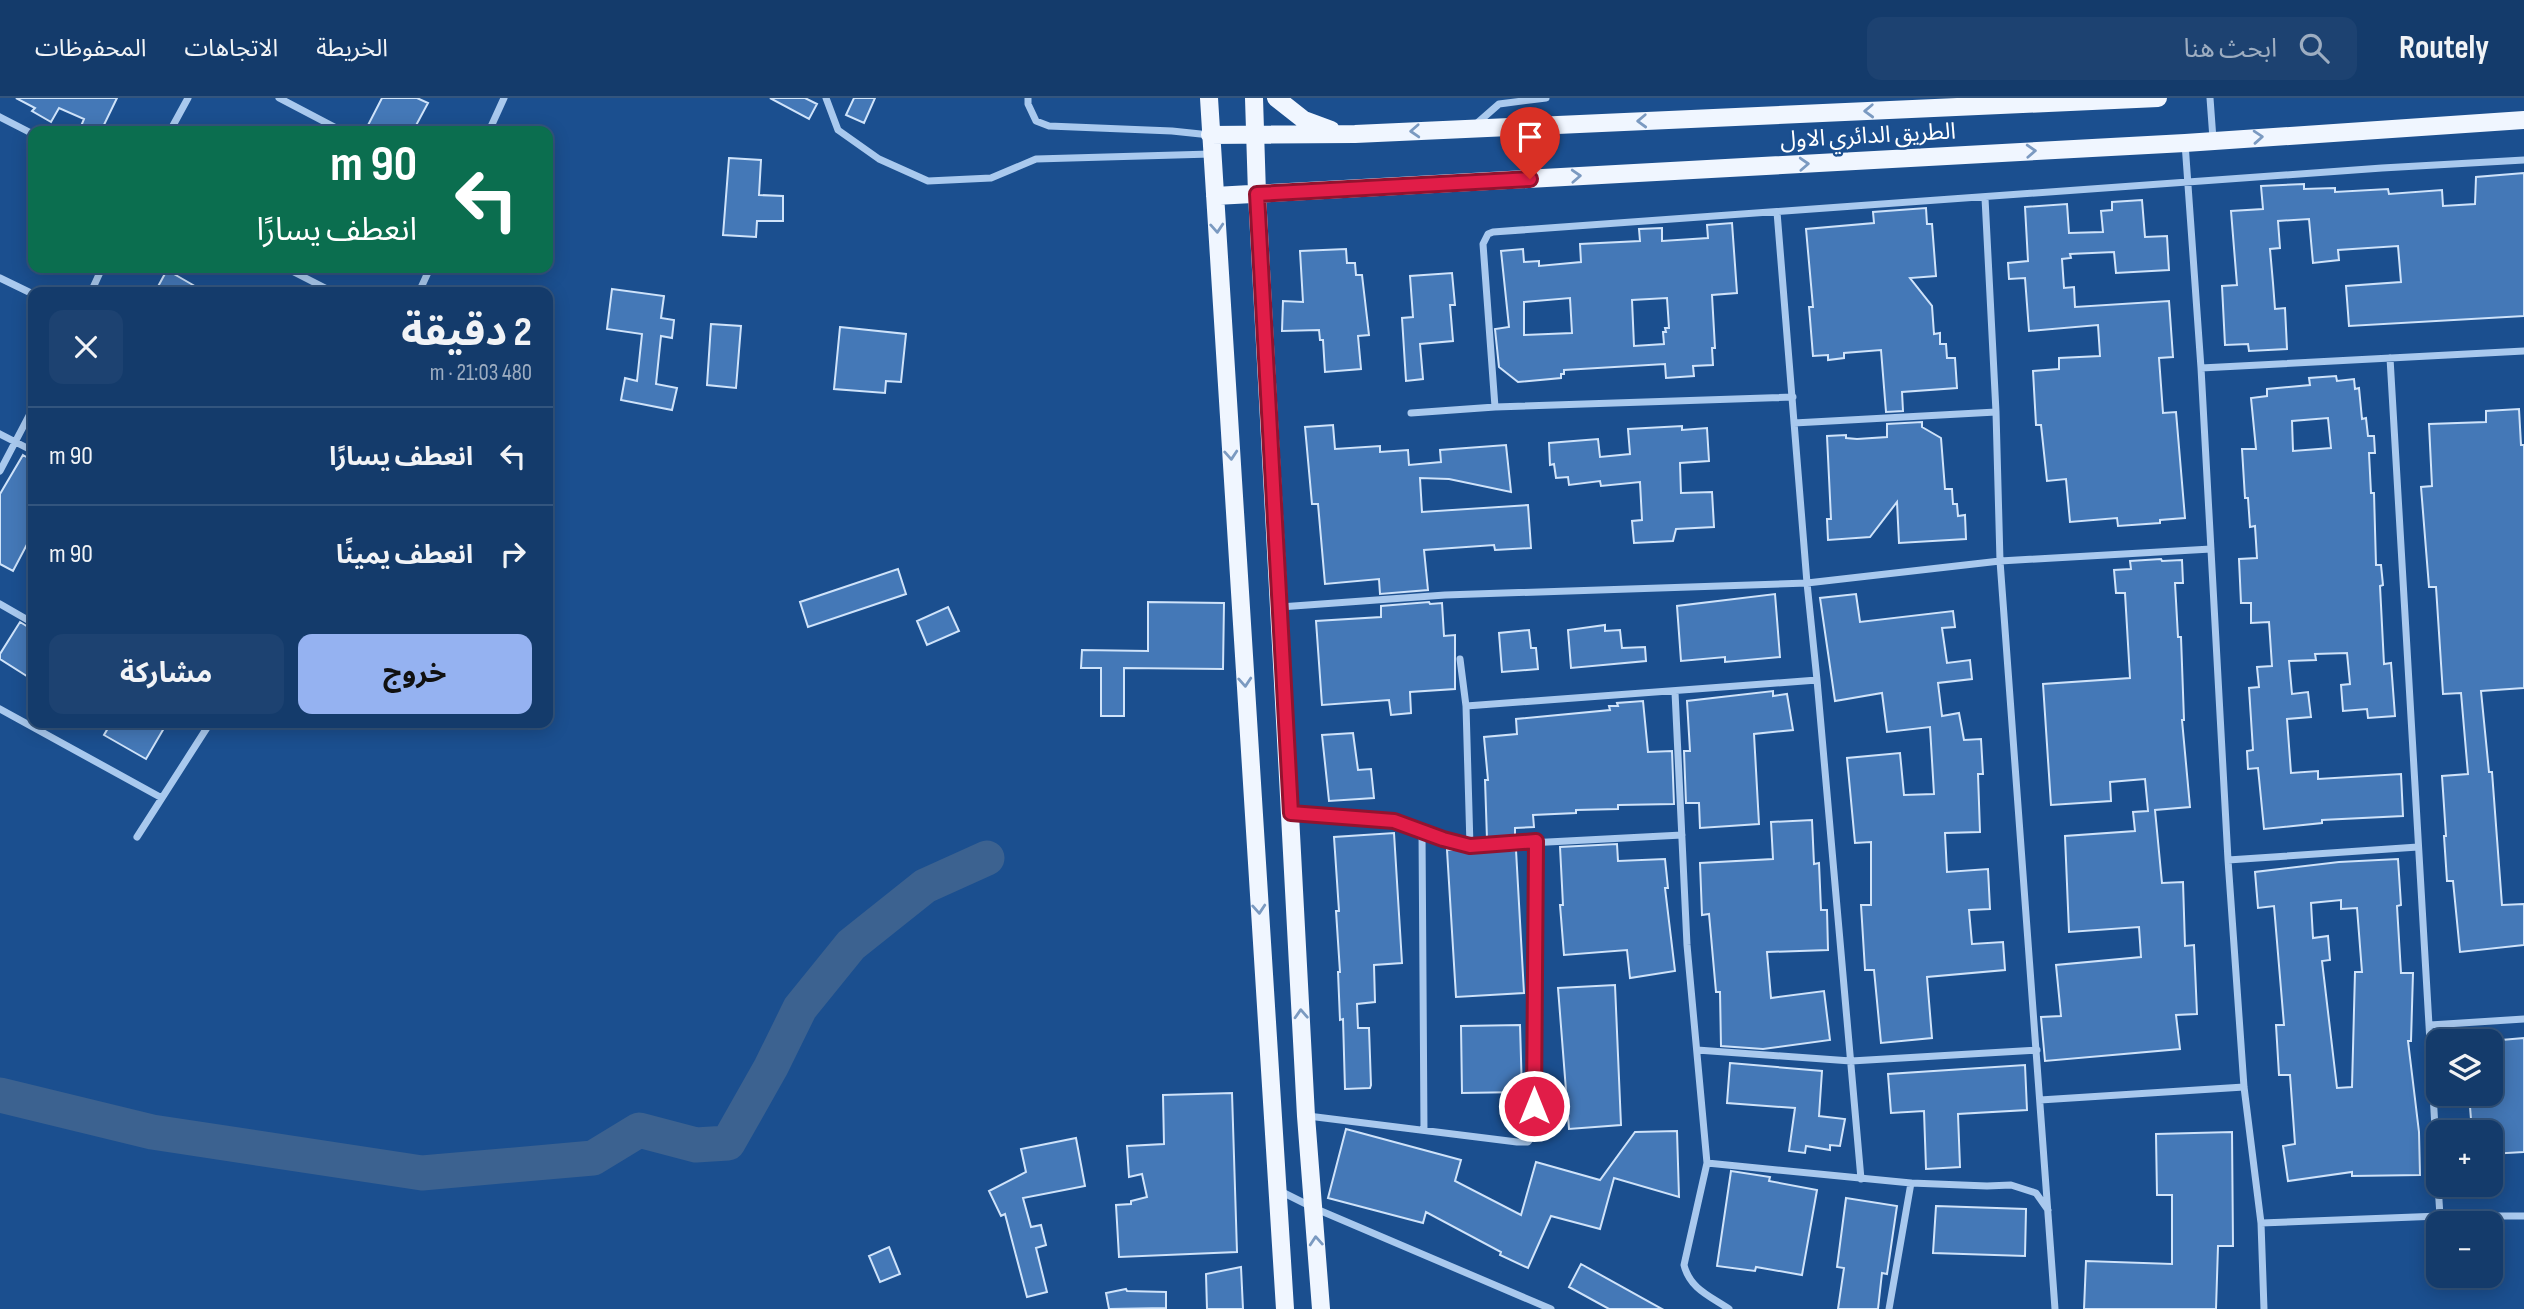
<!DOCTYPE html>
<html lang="ar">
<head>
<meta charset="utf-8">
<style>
	:root { --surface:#143b6b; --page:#1d4271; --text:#f1f3f6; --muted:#9dadc1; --line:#33557e; --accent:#95b2f1 }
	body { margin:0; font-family:"Sofia Sans Condensed","Noto Sans Arabic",sans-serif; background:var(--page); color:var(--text); direction:rtl; height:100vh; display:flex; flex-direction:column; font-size:26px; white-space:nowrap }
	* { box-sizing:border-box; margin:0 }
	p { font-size:23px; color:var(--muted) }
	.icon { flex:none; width:38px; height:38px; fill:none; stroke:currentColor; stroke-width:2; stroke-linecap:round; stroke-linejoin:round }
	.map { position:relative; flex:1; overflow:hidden; direction:ltr }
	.panel { position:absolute; left:28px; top:189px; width:525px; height:441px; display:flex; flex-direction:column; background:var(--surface); border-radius:14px; box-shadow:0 4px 18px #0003,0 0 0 2px var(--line); direction:rtl }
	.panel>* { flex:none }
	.banner { position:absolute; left:28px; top:28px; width:525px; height:147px; border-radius:14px; box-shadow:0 4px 18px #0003,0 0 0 2px var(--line); direction:rtl; background:#0b6e4f; color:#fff; overflow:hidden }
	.controls { position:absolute; left:2426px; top:931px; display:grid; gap:14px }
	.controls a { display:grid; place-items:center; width:77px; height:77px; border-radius:14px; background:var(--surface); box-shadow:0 4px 18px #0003,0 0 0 2px var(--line); font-size:35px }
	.pin { position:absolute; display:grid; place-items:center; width:60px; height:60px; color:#fff; margin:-72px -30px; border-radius:50% 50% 50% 0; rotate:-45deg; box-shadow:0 0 7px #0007 }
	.pin .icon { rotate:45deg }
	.me { position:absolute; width:77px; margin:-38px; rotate:0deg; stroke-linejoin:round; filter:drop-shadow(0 0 5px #0008) }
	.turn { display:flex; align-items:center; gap:24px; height:147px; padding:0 21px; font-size:32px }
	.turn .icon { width:91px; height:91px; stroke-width:2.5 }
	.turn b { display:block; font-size:49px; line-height:60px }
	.round { display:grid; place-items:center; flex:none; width:74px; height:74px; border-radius:14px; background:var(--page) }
	.overview { display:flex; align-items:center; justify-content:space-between; height:119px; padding:0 21px }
	h1 { font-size:42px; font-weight:700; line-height:52px }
	.button { display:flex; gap:14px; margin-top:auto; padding:14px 21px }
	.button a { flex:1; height:80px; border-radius:14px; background:var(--accent); color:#111; font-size:28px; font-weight:700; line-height:80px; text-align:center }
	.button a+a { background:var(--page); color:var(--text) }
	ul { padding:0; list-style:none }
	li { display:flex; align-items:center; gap:21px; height:98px; padding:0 21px; border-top:2px solid var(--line) }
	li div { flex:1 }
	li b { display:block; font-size:26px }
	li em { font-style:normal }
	header { display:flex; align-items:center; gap:42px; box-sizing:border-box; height:98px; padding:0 35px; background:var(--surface); border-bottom:2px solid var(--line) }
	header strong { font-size:33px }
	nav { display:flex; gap:38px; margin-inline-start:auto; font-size:24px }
	.search { width:490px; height:63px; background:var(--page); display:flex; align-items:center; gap:18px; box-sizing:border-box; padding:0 24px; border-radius:14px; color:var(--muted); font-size:26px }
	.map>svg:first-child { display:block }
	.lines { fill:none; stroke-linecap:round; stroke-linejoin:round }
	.river { stroke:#3c6290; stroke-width:35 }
	.building { fill:#4478b7; stroke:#cfe3fa; stroke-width:2; fill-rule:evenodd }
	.minor { stroke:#a9c9ee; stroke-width:7 }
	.primary { stroke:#f0f6ff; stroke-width:18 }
	.oneway { stroke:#7b9ac1 }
	.route-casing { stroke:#92132f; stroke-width:18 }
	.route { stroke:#e11d48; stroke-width:12 }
	.labels { text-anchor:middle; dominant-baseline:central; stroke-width:5; stroke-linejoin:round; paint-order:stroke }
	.street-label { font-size:23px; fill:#fff; stroke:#1b4f8f }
</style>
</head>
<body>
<header>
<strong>Routely</strong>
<div class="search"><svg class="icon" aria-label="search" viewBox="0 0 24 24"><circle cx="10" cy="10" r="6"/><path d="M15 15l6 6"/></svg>ابحث هنا</div>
<nav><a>الخريطة</a><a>الاتجاهات</a><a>المحفوظات</a></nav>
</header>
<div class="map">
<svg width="2524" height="1211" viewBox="0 0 2524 1211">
	<rect width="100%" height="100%" fill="#1b4f8f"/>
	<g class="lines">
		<path class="river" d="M0,997L152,1034L422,1075L593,1060L639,1032L696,1047L728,1045L771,969L800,910L851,847L925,788L987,760"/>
	</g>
	<path class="building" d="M16,0H117L101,33H79L84,21L59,10L51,24L32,13L35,10Z
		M382,0H417L428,5L413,33H365Z
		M770,0H805L817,6L809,21Z
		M854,0H875L864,25L846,17Z
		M729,60L761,62L759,97L783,98V123H757L756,139L723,137Z
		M2524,75V218L2349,228L2346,188L2401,184L2398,148L2338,152L2339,162L2313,165L2309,121L2278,123L2280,150L2270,151L2273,185L2275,211L2285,210L2287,251L2249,253L2248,246L2225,247L2222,188L2237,187L2231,113L2263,111L2261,88L2304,86V91L2335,90V94L2388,91L2389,96L2442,92L2443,108L2475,106L2476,79Z
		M2142,102L2145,139L2167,138L2169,172L2116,175L2114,154L2070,156L2071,160L2062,161L2064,190L2074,189L2075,209L2169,203L2173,259L2159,260L2163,315L2176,314L2185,420L2160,422V425L2118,428L2117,420L2070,424L2066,381L2047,383L2041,327H2036L2033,273L2059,271V260L2100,258L2098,227L2029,233L2025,180L2009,181L2008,165L2028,163L2025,109L2067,106L2069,135L2103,134L2101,113L2112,112V104Z
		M1926,110L1927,126H1932L1936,178L1910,180L1932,208L1934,236L1940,235V246H1946L1947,260H1955L1957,290L1902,294L1903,313L1886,314L1881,252L1844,255V260L1828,262V257L1813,258L1809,209H1813L1806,131L1874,125L1873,114Z
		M1732,125L1737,195L1712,197L1715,250H1712L1713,267L1693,268L1694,278L1666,280L1665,266L1564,272V276H1561V280L1518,284L1499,269L1495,231L1509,229L1501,153L1523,151L1524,164L1539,163V168L1581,164L1580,146L1640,143L1639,131L1662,130V143L1708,140L1707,127ZM1570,200L1572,235L1524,237V204ZM1667,200L1669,230H1665L1666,234H1663L1664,246L1634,248L1632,202Z
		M1346,151L1347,165H1355L1356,177H1362L1369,237L1358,238L1361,271L1325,274L1323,242H1320L1319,232L1282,233L1283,203L1303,204L1300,153Z
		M167,172L205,194H155Z
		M1452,175L1455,207H1450L1453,243L1420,246L1423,281L1406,283L1402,220L1413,219L1410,178Z
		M612,191L664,198L661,220L674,222L672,240L661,238L656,286L677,290L672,312L621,302L625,280L637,283L642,236L607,231Z
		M711,226L741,228L736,290L707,287Z
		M840,229L906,236L901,284L886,283L885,295L834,291Z
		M2336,278L2337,283L2354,281L2355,291L2359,290L2362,321L2366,320L2368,338H2374L2375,355H2369L2371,395H2374L2376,467H2381L2383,487L2380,488L2384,566L2391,565L2395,618L2368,620L2367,611L2343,613L2341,587L2350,586L2347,555L2315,556L2316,562L2289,563L2292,596L2308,594L2311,619L2287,621L2291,675L2318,673V681L2401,676L2403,718L2322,722V725L2264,731L2258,670L2248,671L2247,653L2253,652L2249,590L2259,589L2257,569L2272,568L2269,524L2251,525V505H2241L2239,461L2257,460L2255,428L2250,429L2248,400H2245L2242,351H2256L2251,300L2267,298V291L2310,287L2309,280ZM2328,320L2331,350L2293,353L2292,323Z
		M2519,311L2521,347H2524V590L2481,593L2489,674H2492L2502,807L2524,806V847L2460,854L2453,783H2447L2444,738H2446L2442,678L2468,676L2461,595L2443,596L2436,489H2429L2421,389L2432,388L2429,326L2486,324V313Z
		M1922,324V329L1941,340L1945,391H1952L1953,406H1957L1958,418L1965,417L1966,441L1899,445L1897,404L1870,439L1828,442L1827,421H1831L1827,338L1846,337V340L1857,341L1887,339V326Z
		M1333,327L1335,351L1380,348V354L1408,352L1409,367L1441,364L1440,352L1506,347L1511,394L1449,381L1420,380L1422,414L1528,407L1531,450L1495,452L1494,447L1424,452L1428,492L1380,496L1379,481L1325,486L1318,406H1312L1305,329Z
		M1682,328V332L1707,330L1709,363L1680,365L1681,395L1712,394L1714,429L1676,431L1673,443L1634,445L1632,423L1642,422L1640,384L1601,388L1600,383L1569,387L1568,379L1556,380L1554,366L1550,367L1549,345L1598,341L1600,359L1630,356L1628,331Z
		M23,357L33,363V435L13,473L0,466V396Z
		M2161,461L2162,463L2182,462L2183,485H2175L2178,539H2181L2184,622H2182L2190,709L2155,712L2162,785L2183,784L2185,848L2194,847L2197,916L2176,917L2180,951L2045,963L2041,919L2061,918L2056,867L2141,859L2139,829L2069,834L2065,738L2135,733L2133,714L2148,713L2145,681L2110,684L2111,703L2051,707L2043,586L2130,580L2125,495H2116L2114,472L2131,471L2130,463Z
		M898,471L906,496L808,529L800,504Z
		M1775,496L1780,559L1725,564V559L1681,563L1677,508Z
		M1856,496L1860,524L1953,513L1955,529L1942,530L1947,565L1970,562L1972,581L1938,585L1942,618L1959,615L1964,642L1981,641L1983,676H1978L1980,734L1945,735L1947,774L1988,771L1990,811L1969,812L1972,846L2003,844L2005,872L1927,879L1932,940L1881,945L1874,872H1865L1861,807H1871V744L1855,745L1847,660L1900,655L1904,697L1934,696L1930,629L1887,634L1882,595L1835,603L1820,500Z
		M1148,504L1224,505L1223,571L1124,570V618H1101V570H1081L1082,552L1148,553Z
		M1429,504L1430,506L1442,505L1444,538L1455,537V591L1410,594L1411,615L1391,617L1389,602L1322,607L1316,523L1381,519V508Z
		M948,509L959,533L927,547L917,523Z
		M20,524L33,532V582L0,561V556Z
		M1605,527V533L1620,532L1622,550L1645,549L1646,563L1571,570L1568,532Z
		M1529,532L1531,550H1536L1538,571L1502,574L1499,535Z
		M1773,593V598L1787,596L1793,632L1754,636L1759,726L1700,730L1699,705H1686L1684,653H1690L1687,603Z
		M1643,603L1648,654L1672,653L1674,706L1618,707V711L1576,712V715L1533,717L1534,729L1515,730V740L1487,741L1485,682H1488L1484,639L1517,636L1516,621L1610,612L1609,608H1618L1617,605Z
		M111,625H167L146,661L104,637Z
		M1353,635L1358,672L1371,671L1374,700L1329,703L1322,637Z
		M1812,722L1814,766L1819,765L1821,812H1827L1828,852L1767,854L1771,900L1824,893L1830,942L1763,951L1721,948L1720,894H1716L1709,816L1702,817L1700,765L1773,761L1771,724Z
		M1394,735L1402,865L1374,867L1375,904L1357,906L1358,930H1369L1371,987L1370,990L1345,991L1343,921L1340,922L1338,874H1340L1336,813H1339L1334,739Z
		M1617,746L1618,763L1665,761L1668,790H1665L1675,873L1630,880L1627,852L1564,857L1560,807H1563L1560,749Z
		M1458,751L1470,754L1516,752L1524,895L1456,899L1447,752Z
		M2398,761L2401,807L2397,808L2401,875H2413L2411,943H2408L2419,1034L2420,1077L2352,1078V1074L2288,1083L2283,1048L2295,1046L2290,977H2279L2276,927H2284L2274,808L2258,810L2255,774L2339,764ZM2341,802V811L2357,810L2362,874H2355L2352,989L2337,990L2322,863L2330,862L2328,838L2313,840L2311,805Z
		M1615,887L1621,1027L1569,1031L1558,890Z
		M1520,927L1522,994L1462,995L1461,928Z
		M2524,940V1054L2490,1056V1034H2472L2469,996H2490V943Z
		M1730,965L1822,973L1819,1018L1845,1021L1840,1048L1830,1047V1052L1806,1048L1805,1055L1789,1053L1795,1010L1727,1005Z
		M2025,967L2027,1012L1958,1016L1960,1069L1926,1071L1924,1013L1891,1015L1888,976Z
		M1232,995L1237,1154L1119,1159L1116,1107L1131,1106V1103L1147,1099L1142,1076L1129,1079L1127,1048L1164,1046L1163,997Z
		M1346,1031L1461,1062L1455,1083L1521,1117L1536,1064L1600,1082L1635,1034L1677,1033L1679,1099L1614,1080L1600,1131L1551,1118L1528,1170L1500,1157L1501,1154L1426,1114L1423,1125L1328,1100Z
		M2232,1034L2233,1148H2218L2216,1211H2084L2086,1163L2172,1166V1097H2157L2156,1036Z
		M1076,1040L1085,1088L1023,1100L1031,1129L1041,1127L1046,1147L1036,1150L1047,1194L1027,1199L1005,1116L1001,1118L989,1093L1026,1074L1021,1051Z
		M1731,1073L1770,1079L1769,1083L1817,1092L1802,1177L1756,1169L1755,1173L1717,1168Z
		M1846,1100L1897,1108L1887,1176L1882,1175L1878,1211H1838L1844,1170L1837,1169Z
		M1936,1108L2026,1111L2025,1158L1933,1155Z
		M889,1149L900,1176L880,1184L869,1158Z
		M1581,1166L1662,1211H1609L1569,1189Z
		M1241,1169L1243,1211H1207L1206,1176Z
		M1126,1191L1127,1193L1166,1194V1210L1109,1211L1106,1195Z"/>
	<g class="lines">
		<path class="minor" d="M279,0L342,33
			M826,0L838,32L879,61L928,83L991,80L1036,61L1211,56
			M1028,0V6L1036,23L1049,28L1172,33L1210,37
			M2210,0L2213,41
			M0,19L33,36
			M1475,27L1499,6L1546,0
			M170,33L188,0
			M489,33L504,0
			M2185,45L2201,270L2228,762L2244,989L2261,1125L2264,1211
			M1985,100L1996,314L2000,463L2055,1211
			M1777,114L1807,485L1817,582L1861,1081
			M286,170L333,194
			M0,180L33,196
			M91,194L102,170
			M419,194L430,170
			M2390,260L2438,1081
			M2201,270L2524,253
			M1495,309L1483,146L1488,136L1493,134L2382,70L2524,62
			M1411,315L1495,309L1793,299
			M1794,325L1996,314
			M0,336L33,353
			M0,373L33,310
			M0,506L33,525
			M1280,509L1445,497L1807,485L2000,463L2211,451
			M1460,561L1466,608L1817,582
			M1675,594L1687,847L1707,1065L1684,1167C1690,1191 1710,1198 1729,1211
			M1466,608L1470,748
			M0,611L160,699
			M1291,715L1394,723L1443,741L1470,748L1682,737
			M1422,733L1424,1032
			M137,739L210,625
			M2228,762L2418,749
			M2430,927L2524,921
			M1697,952L1851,963L2037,952
			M2040,1002L2244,989
			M1308,1018L1517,1044H1528L1534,1036L1536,743
			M1707,1065L1911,1085L1987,1088L2011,1087L2036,1095L2048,1112
			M2438,1087L2440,1118
			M1280,1093L1314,1110L1551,1211
			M2261,1125L2440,1118H2524
			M1889,1211L1911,1085"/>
		<path class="primary" d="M1209,0L1285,1211
			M1254,0L1257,96L1306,1018L1321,1211
			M1276,0L1304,22L1331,32
			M1210,37L1355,36L2158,0
			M1215,98L2185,45L2524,22"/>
	</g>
	<defs><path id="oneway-chevron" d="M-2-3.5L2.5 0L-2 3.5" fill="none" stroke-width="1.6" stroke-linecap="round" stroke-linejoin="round" transform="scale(1.75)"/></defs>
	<g class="oneway">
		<use href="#oneway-chevron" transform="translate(1869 13) rotate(178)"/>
		<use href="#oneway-chevron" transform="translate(1642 23) rotate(178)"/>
		<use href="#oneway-chevron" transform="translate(1415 33) rotate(177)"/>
		<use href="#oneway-chevron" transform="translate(2258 39) rotate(-4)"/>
		<use href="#oneway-chevron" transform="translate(2031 53) rotate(-3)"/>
		<use href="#oneway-chevron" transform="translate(1804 66) rotate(-3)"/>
		<use href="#oneway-chevron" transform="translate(1576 78) rotate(-3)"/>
		<use href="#oneway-chevron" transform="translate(1217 130) rotate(86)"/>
		<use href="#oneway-chevron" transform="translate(1231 357) rotate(86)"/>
		<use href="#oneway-chevron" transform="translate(1245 584) rotate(86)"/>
		<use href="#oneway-chevron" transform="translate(1259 811) rotate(86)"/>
		<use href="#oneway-chevron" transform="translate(1301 916) rotate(-93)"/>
		<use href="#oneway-chevron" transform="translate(1316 1143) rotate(-94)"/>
	</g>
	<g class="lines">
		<defs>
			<path id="route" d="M1530,81L1257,96L1291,715L1394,723L1443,741L1470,748L1536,743L1534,1008"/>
		</defs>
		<use href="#route" class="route-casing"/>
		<use href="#route" class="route"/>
	</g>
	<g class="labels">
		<g class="street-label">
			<text transform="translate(1868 38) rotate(-3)">الطريق الدائري الاول</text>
		</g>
	</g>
</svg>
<div class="controls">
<a><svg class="icon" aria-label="layers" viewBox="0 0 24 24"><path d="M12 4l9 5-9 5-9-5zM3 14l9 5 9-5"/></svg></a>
<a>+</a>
<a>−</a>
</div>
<div class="pin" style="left:1530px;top:81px;background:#d93025"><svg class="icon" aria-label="arrive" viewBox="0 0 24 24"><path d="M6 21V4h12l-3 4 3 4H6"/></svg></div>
<svg class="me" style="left:1534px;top:1008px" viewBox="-20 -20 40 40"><circle r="17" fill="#e11d48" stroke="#fff" stroke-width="3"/><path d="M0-11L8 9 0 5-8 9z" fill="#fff"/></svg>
<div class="banner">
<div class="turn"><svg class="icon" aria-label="left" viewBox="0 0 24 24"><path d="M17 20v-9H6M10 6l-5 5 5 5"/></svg><div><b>90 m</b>انعطف يسارًا</div></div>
</div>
<section class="panel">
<div class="overview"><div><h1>2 دقيقة</h1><p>480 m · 21:03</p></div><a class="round"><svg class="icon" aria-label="close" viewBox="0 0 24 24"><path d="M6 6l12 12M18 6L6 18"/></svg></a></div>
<ul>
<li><svg class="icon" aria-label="left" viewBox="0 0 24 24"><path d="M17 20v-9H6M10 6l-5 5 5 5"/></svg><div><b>انعطف يسارًا</b></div><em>90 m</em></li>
<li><svg class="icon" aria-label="right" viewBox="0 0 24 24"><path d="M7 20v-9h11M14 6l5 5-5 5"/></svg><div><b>انعطف يمينًا</b></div><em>90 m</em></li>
</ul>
<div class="button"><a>خروج</a><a>مشاركة</a></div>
</section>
</div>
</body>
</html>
